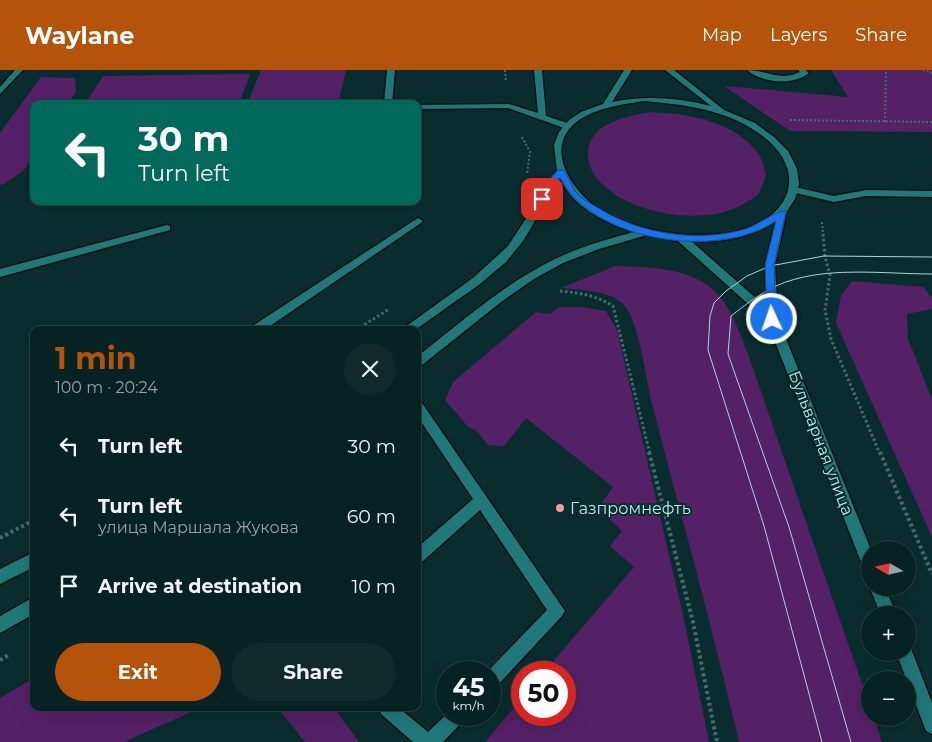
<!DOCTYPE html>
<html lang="en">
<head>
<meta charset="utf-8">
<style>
	:root { --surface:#072222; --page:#102a2a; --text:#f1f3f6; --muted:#98a4a5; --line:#283f40; --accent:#b45309 }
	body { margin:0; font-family:Montserrat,sans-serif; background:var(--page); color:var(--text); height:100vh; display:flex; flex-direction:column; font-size:19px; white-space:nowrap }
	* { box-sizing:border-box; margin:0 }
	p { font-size:16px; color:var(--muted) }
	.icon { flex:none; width:28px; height:28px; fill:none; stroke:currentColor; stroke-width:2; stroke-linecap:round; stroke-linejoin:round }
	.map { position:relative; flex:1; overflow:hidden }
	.panel { position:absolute; left:30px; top:256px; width:391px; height:385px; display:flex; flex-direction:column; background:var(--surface); border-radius:10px; box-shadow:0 5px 20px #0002,0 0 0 1px var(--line) }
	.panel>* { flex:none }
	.banner { position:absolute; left:30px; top:30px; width:391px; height:105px; border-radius:10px; box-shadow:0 5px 20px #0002,0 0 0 1px var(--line); background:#00695c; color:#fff; overflow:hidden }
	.needle { width:32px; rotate:279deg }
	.tools { position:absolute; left:861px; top:471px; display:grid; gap:10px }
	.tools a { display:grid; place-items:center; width:55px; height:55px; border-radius:50%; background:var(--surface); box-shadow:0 5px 20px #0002,0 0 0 1px var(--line); font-size:25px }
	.speed { position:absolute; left:436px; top:591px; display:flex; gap:10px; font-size:25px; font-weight:700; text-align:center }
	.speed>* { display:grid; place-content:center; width:65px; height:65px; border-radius:50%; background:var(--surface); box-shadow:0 5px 20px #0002,0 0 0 1px var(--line); line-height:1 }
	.speed small { font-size:12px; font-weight:400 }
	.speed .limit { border:8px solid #d22; background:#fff; color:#111 }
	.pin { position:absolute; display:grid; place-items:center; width:42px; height:42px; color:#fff; margin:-21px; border-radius:10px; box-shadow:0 2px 8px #0006 }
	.me { position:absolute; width:55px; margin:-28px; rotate:357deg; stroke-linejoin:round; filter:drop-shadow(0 0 4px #0008) }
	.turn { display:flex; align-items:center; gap:18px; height:105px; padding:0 25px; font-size:22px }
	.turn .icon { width:65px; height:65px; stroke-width:2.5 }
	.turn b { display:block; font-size:35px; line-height:42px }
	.round { display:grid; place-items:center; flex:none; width:52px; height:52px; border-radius:26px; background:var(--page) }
	.overview { display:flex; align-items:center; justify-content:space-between; height:85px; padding:0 25px }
	h1 { font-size:30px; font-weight:700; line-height:38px; color:var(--accent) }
	.cta { display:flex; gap:10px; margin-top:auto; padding:10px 25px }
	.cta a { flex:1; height:58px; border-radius:30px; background:var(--accent); color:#fff; font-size:20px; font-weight:700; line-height:58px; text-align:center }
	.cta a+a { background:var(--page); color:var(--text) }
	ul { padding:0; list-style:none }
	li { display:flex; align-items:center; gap:15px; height:70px; padding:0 25px }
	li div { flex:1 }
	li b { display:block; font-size:19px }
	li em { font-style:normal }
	header { display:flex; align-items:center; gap:30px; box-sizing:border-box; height:70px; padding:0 25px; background:var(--accent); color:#fff }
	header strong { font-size:24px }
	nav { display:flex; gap:28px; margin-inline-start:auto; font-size:18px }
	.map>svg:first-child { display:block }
	.green { fill:#542066 }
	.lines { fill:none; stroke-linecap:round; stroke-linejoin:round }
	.service-casing { stroke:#051313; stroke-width:3 }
	.minor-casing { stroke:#051313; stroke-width:3 }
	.secondary-casing { stroke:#051313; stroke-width:3 }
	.path-far2 { stroke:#446c6d; stroke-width:2; stroke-dasharray:2 2; stroke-linecap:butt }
	.path-far1 { stroke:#446c6d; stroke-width:3; stroke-dasharray:2.5 2.5; stroke-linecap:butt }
	.path { stroke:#446c6d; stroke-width:4; stroke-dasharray:3 3; stroke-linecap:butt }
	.service { fill:#207879; fill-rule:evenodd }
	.minor { fill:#207879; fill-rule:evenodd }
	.secondary { fill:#207879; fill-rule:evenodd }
	.tram { stroke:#a9d8d8; stroke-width:1 }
	.route { fill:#1a73e8; stroke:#114b97 }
	.poi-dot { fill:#f49b9f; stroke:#092d2e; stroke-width:2 }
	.labels { text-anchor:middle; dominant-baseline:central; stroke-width:4; stroke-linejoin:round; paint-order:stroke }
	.street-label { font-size:16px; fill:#bbebeb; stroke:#092d2e }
	.poi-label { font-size:16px; fill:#bbebeb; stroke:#092d2e; text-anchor:start }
</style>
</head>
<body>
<header>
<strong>Waylane</strong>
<nav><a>Map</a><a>Layers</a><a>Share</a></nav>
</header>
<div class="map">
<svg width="932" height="672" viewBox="0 0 932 672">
	<rect width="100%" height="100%" fill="#092d2e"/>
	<path class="green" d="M261,0H346L338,34H247Z
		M831,0H932V62L790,61L724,16L848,27Z
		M250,4L239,34H85L103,6Z
		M41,7L75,8L76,22L68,34H34V85L24,100L4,114L0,115V63Z
		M650,42C688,44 733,50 758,83C762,89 764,98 766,105C764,111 762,118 759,123C757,127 751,129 747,132C709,157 636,146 603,115C595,108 588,96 588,86C587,53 625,47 650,42Z
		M615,196C653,197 700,197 724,232C734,246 740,265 747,281L870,637V648H874L882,672H739C713,560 682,449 653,338C646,314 640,249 622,233C607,220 580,220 561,218Z
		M852,211L923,217L932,228V239L907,244L908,269L932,329V467L836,253L841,225Z
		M559,237H582L606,241L617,260L685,554L709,672H485L522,628V645H565V602H544L634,497L610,476L622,461L598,438L613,417L526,348L504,376L488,375L475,359L469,358L445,330L453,312L536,242L550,244Z
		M34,608V638H200L124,672H0V628Z
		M278,638H334L359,672H305Z"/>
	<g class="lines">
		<defs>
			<path id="service" d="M387,0H395L392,34H384Z
				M534,0H542L546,46L570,54V58H564L508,38L418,39V35L509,34L538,43Z
				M747,0C766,0 781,12 800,2L798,0H806L809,3C793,16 762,13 747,0Z
				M795,117L834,126L866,120L932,121V127L866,126L834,132L792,122L790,120Z
				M418,148L423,151L421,153L264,260H249L251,257Z
				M167,155L170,156V160L0,207V199Z
				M418,332L422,333L565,541L562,546L496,617L490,619V602H487L547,540L480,440L423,491L418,493V477L473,429L418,347Z
				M379,638H399L428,662L448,643V645H466L463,651L443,672H413L381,644Z"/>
			<path id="minor" d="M15,0H23L0,24V17Z"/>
			<path id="secondary" d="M624,0H632L612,32C646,25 678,28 711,36L665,0H674L724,40L755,53L774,67L788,81L797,99L799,114L795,129L787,141L775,195L778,249L871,480L870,504L865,502L863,497L767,251L678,171L647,165L599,179L563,193L534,209L501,232L422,295L418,296V286C462,251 504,214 555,189C580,177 607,169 634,162C604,152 574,138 560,109L523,171L506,192L480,214L415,260H401L473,208L508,176L557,101L554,75L559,62L569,50L581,42L603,34ZM643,31C679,34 717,38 749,57C817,96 793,156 721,164C680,168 636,161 601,140C574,124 543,80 575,53C594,38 620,35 643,31ZM776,150L765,195L766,237L691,171C720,173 752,168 776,150Z
				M34,482V497L0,514V499Z
				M870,518H885L897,545H881Z
				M34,527V544L0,563V546Z
				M908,575L910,576L932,633V664L926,661L896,582H908Z"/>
		</defs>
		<use href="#service" class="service-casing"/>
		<use href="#minor" class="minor-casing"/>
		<use href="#secondary" class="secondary-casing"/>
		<path class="path-far2" d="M505,0L506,12
			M923,0L932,3
			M790,50L932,52
			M885,52L886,0
			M522,67L530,82L527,104
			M822,152L823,165"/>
		<path class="path-far1" d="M823,164L825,187L830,205L825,240L831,269L880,384
			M560,221C579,223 596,225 613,236L650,384
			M356,260L389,239"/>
		<path class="path" d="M649,382L693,552L717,672
			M880,382L932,504
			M0,468L34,450
			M0,590L10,584"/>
		<use href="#service" class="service"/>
		<use href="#minor" class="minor"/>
		<use href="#secondary" class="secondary"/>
		<path class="tram" d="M822,672L764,456L708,280L710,246L714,233L726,221L747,206L770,196L824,186L932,187
			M851,672L789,457L728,284L731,246C745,235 759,224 776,216C822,195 882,204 932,204"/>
	</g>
	<path class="route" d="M558,100H564C568,107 571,114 575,121C581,129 591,134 600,139C641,164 698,173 745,159C756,156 779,139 786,141L774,195L776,252L772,253L767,249L765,195L776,151C719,190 593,172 560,108L552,117L545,131H539L537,129L545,114Z"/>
	<circle class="poi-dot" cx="560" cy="438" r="5"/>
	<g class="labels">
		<g class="street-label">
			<text transform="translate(821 373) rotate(69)">Бульварная улица</text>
		</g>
		<g class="poi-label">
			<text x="570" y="438">Газпромнефть</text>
		</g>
	</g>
</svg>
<div class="tools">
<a><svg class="needle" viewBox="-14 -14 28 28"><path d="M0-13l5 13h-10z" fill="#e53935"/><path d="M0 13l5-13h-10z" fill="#98a4a5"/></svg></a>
<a>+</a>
<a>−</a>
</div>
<div class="speed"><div>45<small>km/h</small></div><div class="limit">50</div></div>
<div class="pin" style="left:542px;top:129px;background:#d93025"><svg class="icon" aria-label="arrive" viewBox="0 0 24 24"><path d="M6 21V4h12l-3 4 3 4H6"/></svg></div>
<svg class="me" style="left:772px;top:249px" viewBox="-20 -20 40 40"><circle r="17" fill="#1a73e8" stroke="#fff" stroke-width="3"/><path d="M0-11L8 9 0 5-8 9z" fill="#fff"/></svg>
<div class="banner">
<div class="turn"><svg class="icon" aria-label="left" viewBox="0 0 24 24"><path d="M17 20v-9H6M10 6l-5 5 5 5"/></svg><div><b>30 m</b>Turn left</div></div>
</div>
<section class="panel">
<div class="overview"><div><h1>1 min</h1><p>100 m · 20:24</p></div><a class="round"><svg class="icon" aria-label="close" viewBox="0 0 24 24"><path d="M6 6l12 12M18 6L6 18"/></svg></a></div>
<ul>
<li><svg class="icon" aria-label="left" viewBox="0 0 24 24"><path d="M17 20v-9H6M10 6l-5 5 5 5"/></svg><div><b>Turn left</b></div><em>30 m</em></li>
<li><svg class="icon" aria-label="left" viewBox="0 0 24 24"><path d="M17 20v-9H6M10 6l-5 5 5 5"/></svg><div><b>Turn left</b><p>улица Маршала Жукова</p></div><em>60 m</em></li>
<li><svg class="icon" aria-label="arrive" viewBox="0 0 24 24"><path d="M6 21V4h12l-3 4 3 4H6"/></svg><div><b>Arrive at destination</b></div><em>10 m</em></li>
</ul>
<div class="cta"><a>Exit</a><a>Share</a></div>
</section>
</div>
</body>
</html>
